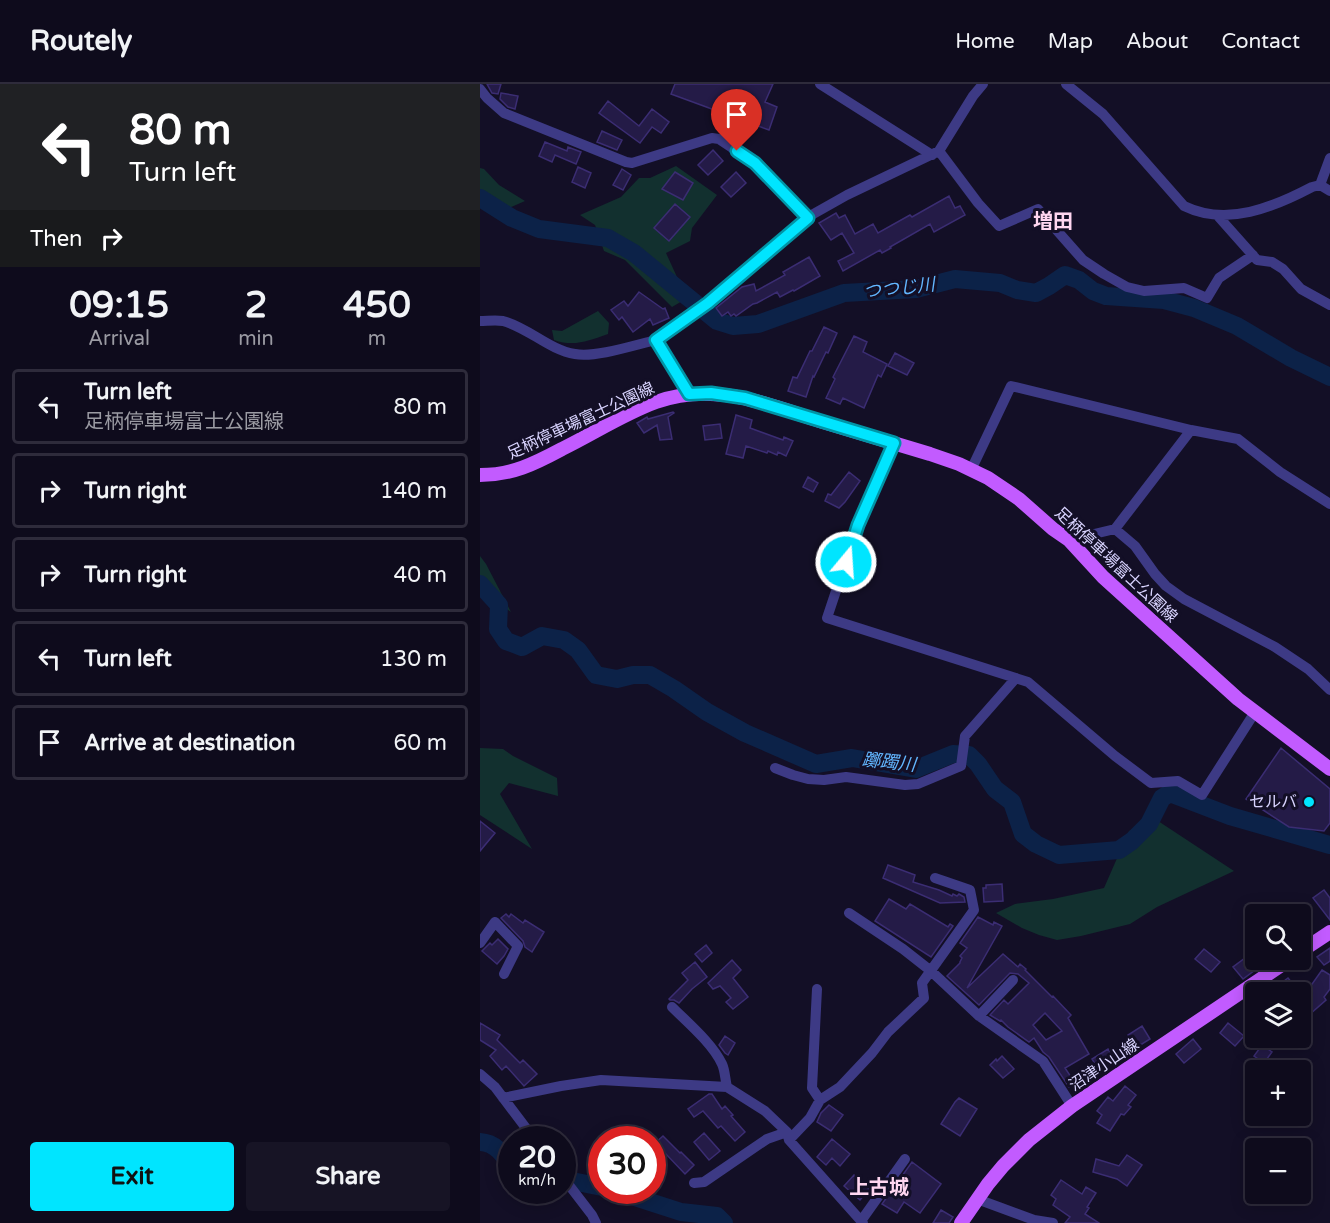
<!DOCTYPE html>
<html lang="en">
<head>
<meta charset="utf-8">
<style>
	:root { --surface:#0e0b1c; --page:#171425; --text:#f1f3f6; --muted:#9b9ba3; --line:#2e2b3b; --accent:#00e5ff }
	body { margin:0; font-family:"Varela Round","Noto Sans JP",sans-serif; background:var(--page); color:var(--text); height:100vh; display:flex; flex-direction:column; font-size:22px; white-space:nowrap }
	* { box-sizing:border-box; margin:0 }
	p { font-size:20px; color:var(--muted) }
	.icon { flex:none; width:33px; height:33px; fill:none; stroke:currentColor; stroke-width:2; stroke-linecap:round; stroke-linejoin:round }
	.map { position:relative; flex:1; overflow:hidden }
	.panel { display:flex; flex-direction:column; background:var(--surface); width:480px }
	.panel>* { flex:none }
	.guide { background:#202124; color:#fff; overflow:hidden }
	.buttons { position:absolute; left:765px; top:820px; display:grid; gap:12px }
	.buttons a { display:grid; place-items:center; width:66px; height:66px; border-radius:6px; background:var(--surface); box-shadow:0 3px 15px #0003,0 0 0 2px var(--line); font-size:30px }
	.speed { position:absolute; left:18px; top:1042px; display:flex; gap:12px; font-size:30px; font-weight:700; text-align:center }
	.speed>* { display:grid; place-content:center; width:78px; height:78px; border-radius:50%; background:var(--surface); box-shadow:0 3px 15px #0003,0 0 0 2px var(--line); line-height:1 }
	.speed small { font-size:15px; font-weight:400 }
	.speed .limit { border:9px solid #d22; background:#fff; color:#111 }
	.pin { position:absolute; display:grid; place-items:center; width:51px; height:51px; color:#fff; margin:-62px -26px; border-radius:50% 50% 50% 0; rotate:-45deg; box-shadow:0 0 6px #0007 }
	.pin .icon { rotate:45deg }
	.me { position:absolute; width:66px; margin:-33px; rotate:18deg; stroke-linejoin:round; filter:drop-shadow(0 0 4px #0008) }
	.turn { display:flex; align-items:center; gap:21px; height:126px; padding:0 30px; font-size:27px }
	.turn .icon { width:78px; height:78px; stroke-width:2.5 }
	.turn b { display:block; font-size:42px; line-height:51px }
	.then { display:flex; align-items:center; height:57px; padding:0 30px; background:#0003; gap:12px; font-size:22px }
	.eta { display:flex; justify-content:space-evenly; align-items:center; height:102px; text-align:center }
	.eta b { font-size:36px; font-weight:700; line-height:42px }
	.action { display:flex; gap:12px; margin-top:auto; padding:12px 30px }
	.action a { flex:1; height:69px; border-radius:6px; background:var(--accent); color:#111; font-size:24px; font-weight:700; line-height:69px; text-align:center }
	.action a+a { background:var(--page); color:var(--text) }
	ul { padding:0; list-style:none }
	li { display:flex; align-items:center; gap:18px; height:75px; margin:0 12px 9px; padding:0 18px; border:3px solid var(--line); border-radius:6px }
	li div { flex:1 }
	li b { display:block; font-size:22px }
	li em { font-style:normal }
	header { display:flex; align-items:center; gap:36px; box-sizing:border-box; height:84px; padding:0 30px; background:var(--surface); border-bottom:2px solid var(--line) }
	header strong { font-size:28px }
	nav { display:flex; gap:33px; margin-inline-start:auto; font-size:21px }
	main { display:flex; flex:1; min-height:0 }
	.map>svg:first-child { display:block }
	.green { fill:#12302f }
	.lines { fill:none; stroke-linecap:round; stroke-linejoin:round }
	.river { stroke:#0c2248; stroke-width:18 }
	.building { fill:#241b47; stroke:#3b2d73; stroke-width:1.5; fill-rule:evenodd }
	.minor { stroke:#3d3a85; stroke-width:10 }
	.major { stroke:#c25bff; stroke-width:14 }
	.route-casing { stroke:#0095a6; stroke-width:15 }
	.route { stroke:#00e5ff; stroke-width:10 }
	.poi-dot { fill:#00e5ff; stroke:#130f26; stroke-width:2 }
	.labels { text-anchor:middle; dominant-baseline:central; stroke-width:6; stroke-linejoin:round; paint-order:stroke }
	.street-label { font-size:16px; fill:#d9d4ff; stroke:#130f26 }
	.poi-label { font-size:16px; fill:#d9d4ff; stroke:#130f26; text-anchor:end }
	.water-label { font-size:18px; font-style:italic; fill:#62b6ff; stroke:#130f26 }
	.quarter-label { font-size:20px; font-weight:bold; fill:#ffd6f0; stroke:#130f26 }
</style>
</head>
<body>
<header>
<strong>Routely</strong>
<nav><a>Home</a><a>Map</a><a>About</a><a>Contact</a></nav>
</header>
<main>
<section class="panel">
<div class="guide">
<div class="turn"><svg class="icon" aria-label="left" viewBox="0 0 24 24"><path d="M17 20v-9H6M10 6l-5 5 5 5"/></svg><div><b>80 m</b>Turn left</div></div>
<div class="then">Then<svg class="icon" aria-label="right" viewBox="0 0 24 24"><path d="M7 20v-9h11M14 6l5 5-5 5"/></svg></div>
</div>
<div class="eta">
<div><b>09:15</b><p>Arrival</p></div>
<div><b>2</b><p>min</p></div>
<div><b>450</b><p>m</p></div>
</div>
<ul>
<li><svg class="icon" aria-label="left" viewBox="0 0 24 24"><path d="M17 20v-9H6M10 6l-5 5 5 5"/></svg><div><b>Turn left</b><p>足柄停車場富士公園線</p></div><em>80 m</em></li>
<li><svg class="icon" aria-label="right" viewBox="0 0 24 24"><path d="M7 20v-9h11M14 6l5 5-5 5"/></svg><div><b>Turn right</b></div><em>140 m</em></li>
<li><svg class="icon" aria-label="right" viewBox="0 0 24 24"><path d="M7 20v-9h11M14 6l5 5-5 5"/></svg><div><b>Turn right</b></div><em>40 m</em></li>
<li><svg class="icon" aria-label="left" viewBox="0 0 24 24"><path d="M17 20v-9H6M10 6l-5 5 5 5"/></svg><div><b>Turn left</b></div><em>130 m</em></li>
<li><svg class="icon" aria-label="arrive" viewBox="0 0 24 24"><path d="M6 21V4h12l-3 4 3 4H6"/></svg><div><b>Arrive at destination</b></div><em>60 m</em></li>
</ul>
<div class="action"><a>Exit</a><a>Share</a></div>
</section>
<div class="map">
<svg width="850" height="1139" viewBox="0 0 850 1139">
	<rect width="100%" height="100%" fill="#130f26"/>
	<path class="green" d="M196,82L237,111L212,144L210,157L186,169L197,193L216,209L192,223L145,176L124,167L115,141L100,131L141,113L159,94H170Z
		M0,84L4,85L19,101L45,117L29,124L0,116Z
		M118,227L129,239L128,250C108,257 94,263 74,256L72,246L82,247Z
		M0,472L6,480L31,528L0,507Z
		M0,664L23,665L33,672L77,694L78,712L29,699L20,710L52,765L0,731Z
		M672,733L754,787L677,823L650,840L601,852L577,856L559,851L542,844L516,829L535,820L573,815L624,804L649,747Z"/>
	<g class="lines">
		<path class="river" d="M0,114L32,134L59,145L128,154L154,169L237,237L253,242L278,240L364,209L436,205L475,195L520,199L537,206L556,209L569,202L585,191L599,196L613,207L626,212L684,216L714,224L757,242L811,274L850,293
			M0,500L19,521L18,545L26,557L42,563L62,552L84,556L98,566L116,591L137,595L153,591H170L194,605L227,628L265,649L336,680L372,674L436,685L473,670L489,671L498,680L515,705L532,718L543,750L556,760L579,771L639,766L652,757L669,740L682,714L690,709L750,732L850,761
			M0,1058C16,1059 23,1070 32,1083
			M82,1095L122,1103
			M136,1107L201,1128L237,1132L244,1139"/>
	</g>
	<path class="building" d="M7,0H21L18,10L12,9Z
		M195,0H293L285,18L297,23L289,46L191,10Z
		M21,9L38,12L35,25L28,23L20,15Z
		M128,17L159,42L172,25L189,38L181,49L172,43L160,59L119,29Z
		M122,47L142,56L137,66L117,58Z
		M65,58L87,67L88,63L101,68L96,80L75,71L72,78L59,72Z
		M233,66L243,77L228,91L218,81Z
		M98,83L111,89L105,104L92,98Z
		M142,85L151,91L143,106L133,101Z
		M195,88L213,99L203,116L182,105Z
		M256,88L266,99L251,113L241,103Z
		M469,112L475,124L480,122L485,131L454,148L450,140L410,163L411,164L402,169L400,166L363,187L358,177L374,169L362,149L351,156L339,139L356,129L359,134L365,131L375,150L393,140L398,149L430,131L432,133Z
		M195,120L210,133L189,157L174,144Z
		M329,173L340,192L314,207L313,206L300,213L297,208L277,219L273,220L256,232L254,230L251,232L248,228L242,232L236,224L262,203L274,200L276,207L305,191L303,188Z
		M159,208L183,225L185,224L189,234L173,241L170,235L153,248L142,233L139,236L131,226L144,217L148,222Z
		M344,243L357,249L348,269L346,268L334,293L333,292L326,313L308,307L313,293L317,294L330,267H332Z
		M374,252L387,258L383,268L407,280L401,293L398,291L384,324L363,314L360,320L346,314L355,295L353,293Z
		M415,269L434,279L427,291L408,282Z
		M193,328L194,329L188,333L192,355L180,356L177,341L164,349L157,339L167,333L168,335Z
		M256,331L272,336L270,344L303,356L304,353L313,357L306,372L298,368L297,371L288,367L287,369L266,362L263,374L246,370Z
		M240,340L242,354L225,356L223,342Z
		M369,388L380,397L365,418L359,424L345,417L348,410L351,411Z
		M328,393L338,399L333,408L323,403Z
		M801,664L850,705V739L844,747L809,743L766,715Z
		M0,737L15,749L0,767Z
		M408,781L435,791L433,798L459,806L472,812L473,810L477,812L479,810L484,813L485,818L460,819L403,794Z
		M522,800L523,817L504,818L503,804H506V801Z
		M844,806L850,814V836L833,814Z
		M409,815L426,825L430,820L468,843L470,840L473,842L451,873L395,837Z
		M26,830L29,833L31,830L43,839L45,836L64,848L52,868L45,863L43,857L21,834Z
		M498,833L513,841L514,838L522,842L487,904L523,870L538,883L540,880L546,885L545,886L572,913L573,912L591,931L588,934L609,970L585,984L595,999L589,1003L569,973L563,968L554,954L549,958L528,943L521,936L520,937L510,931L524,916L528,920L549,899L538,890L530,889L499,921L467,892L480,879V878L482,874L480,872L487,864L480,859ZM565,929L582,947L566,956L553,941Z
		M18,855L28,865L24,872L17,880L2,867L10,859L12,861Z
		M226,861L232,869L222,878L215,870Z
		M850,864V877L844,881L837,873Z
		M724,865L740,878L731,888L715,875Z
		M765,874L775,886L763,895L753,883Z
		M252,876L261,886L253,894L268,913L253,925L246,918L251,914L240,902L233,905L228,899Z
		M215,878L227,893L212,905L199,919L194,916H190L189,915L208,896L202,889Z
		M842,886L850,891V905L844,913L846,916L829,931L831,933L820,945V917Z
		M808,894L820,909H788Z
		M0,939L20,951L17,956L40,979L43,976L57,990L44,1002L26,982L22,986L10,972L16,966L0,956Z
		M748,939L764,952L755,962L740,949Z
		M662,942L670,955L654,965L650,958L651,957L648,951Z
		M245,952L255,959L248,971L245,969L239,961Z
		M713,955L721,965L704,979L696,970Z
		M782,961L792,968L784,979L774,972Z
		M628,965L636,977L619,987L612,975Z
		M522,972L534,985L523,994L510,981L516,975L517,977Z
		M645,1002L656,1011L648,1021L651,1023L644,1031L641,1030L630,1047L617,1039L622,1031L617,1027L628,1013L633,1017Z
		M229,1010H232L242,1025L245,1022L253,1031L251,1032L265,1048L255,1057L241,1042L238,1044L223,1027L214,1033L208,1025Z
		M479,1014L497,1025L480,1052L461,1040L475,1018Z
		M349,1021L363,1031L351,1047L337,1038L341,1029Z
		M224,1049L240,1067L229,1076L214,1058Z
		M183,1052L200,1069L201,1068L214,1081L205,1090L185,1069L183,1071L173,1061Z
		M352,1055L370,1070L360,1082L352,1074L346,1081L337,1073Z
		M647,1071L662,1081L647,1102L637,1095L613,1088L616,1075L639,1082Z
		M432,1078L461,1100L440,1129L424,1118L417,1129L402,1120Z
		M374,1091L389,1105L380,1116L364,1102Z
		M581,1096L602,1110L606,1103L616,1109L607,1123L609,1124L605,1130L619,1139H585L590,1133L573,1121L576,1115L571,1111Z
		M461,1126L473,1133L469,1139H453Z"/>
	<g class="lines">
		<path class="minor" d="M340,0L452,71
			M586,0L623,30L704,122C747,143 794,123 832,103L840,101L850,107
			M0,5L7,14L24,29L146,78L152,79L232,54L239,55L275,79L328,133
			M459,67L498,119L519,142L558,125L603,176L624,190L647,203L664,207L704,204L727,214L739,194L773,171
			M840,101L850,74
			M737,131L777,176L792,178L803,185L821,205L850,221
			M0,237C7,237 16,236 23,237C49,244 69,266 95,270C115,274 155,261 176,256
			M209,311L176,256L228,219L328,133L367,111L459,67L493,12L503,0
			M414,359L378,441L347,534L548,598L635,672L671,699L698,697L722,711L775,628
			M491,386L531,302L711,346L758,355L800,388L850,420
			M635,445L711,346
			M589,456L635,445L655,462L675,490L686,502L704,515L795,563L828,585L850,606
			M295,684L313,691L328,695L344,696L366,693L425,701L438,700L481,682L485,652L536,594
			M369,829L423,865L451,887L499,932L563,977L592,1022
			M0,859L15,838L38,862L24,890
			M337,905L332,1004L340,1016L360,1003L392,969L408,948L444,914L442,899L494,826L490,806L455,794
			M192,923C208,939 232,959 242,980C245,986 245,995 247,1003
			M499,932L533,896
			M0,990L15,1003L55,1056
			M23,1014L81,1002L121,996L247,1003L285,1027L307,1048L309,1056L383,1139
			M309,1056L330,1034L340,1016
			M82,1092L112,1131L116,1139
			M214,1099L224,1098L287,1055L307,1048
			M497,1115L554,1136L573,1139
			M381,1137L425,1075"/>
		<path class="major" d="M0,391C32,391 54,380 82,365C113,350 143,330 176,318C234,297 285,320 340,337C377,348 414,359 450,370L479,380L508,394L539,415L573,445L589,456L623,493L758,615L850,685
			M820,868L850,848
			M481,1139L508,1100L523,1082L549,1056L592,1022L809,876"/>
	</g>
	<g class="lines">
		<defs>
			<path id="route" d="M257,67L275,79L328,134L228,219L176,256L209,310L231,309L265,314L414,359L378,441L366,478"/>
		</defs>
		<use href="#route" class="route-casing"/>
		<use href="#route" class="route"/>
	</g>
	<circle class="poi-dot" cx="829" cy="718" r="6"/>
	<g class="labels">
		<g class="street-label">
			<text transform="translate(101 337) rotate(-25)">足柄停車場富士公園線</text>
			<text transform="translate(636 481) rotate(43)">足柄停車場富士公園線</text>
			<text transform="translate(624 981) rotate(-34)">沼津小山線</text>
		</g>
		<g class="poi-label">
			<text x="817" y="718">セルバ</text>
		</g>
		<g class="water-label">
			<text transform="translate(419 204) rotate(-6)">つつじ川</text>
			<text transform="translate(409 678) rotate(6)">躑躅川</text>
		</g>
		<g class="quarter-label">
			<text x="573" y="138">増田</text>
			<text x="399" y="1104">上古城</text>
		</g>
	</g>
</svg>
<div class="buttons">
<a><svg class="icon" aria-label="search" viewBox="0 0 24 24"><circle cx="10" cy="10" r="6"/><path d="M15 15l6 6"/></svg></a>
<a><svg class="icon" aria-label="layers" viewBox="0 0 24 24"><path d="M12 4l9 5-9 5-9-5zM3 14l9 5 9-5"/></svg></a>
<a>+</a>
<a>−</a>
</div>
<div class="speed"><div>20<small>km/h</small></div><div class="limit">30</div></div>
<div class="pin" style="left:257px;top:67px;background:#d93025"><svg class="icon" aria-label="arrive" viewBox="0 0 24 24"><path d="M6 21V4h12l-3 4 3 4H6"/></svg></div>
<svg class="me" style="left:366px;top:478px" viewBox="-20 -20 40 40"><circle r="17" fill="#00e5ff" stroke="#fff" stroke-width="3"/><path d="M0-11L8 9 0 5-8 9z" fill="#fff"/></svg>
</div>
</main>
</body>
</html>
